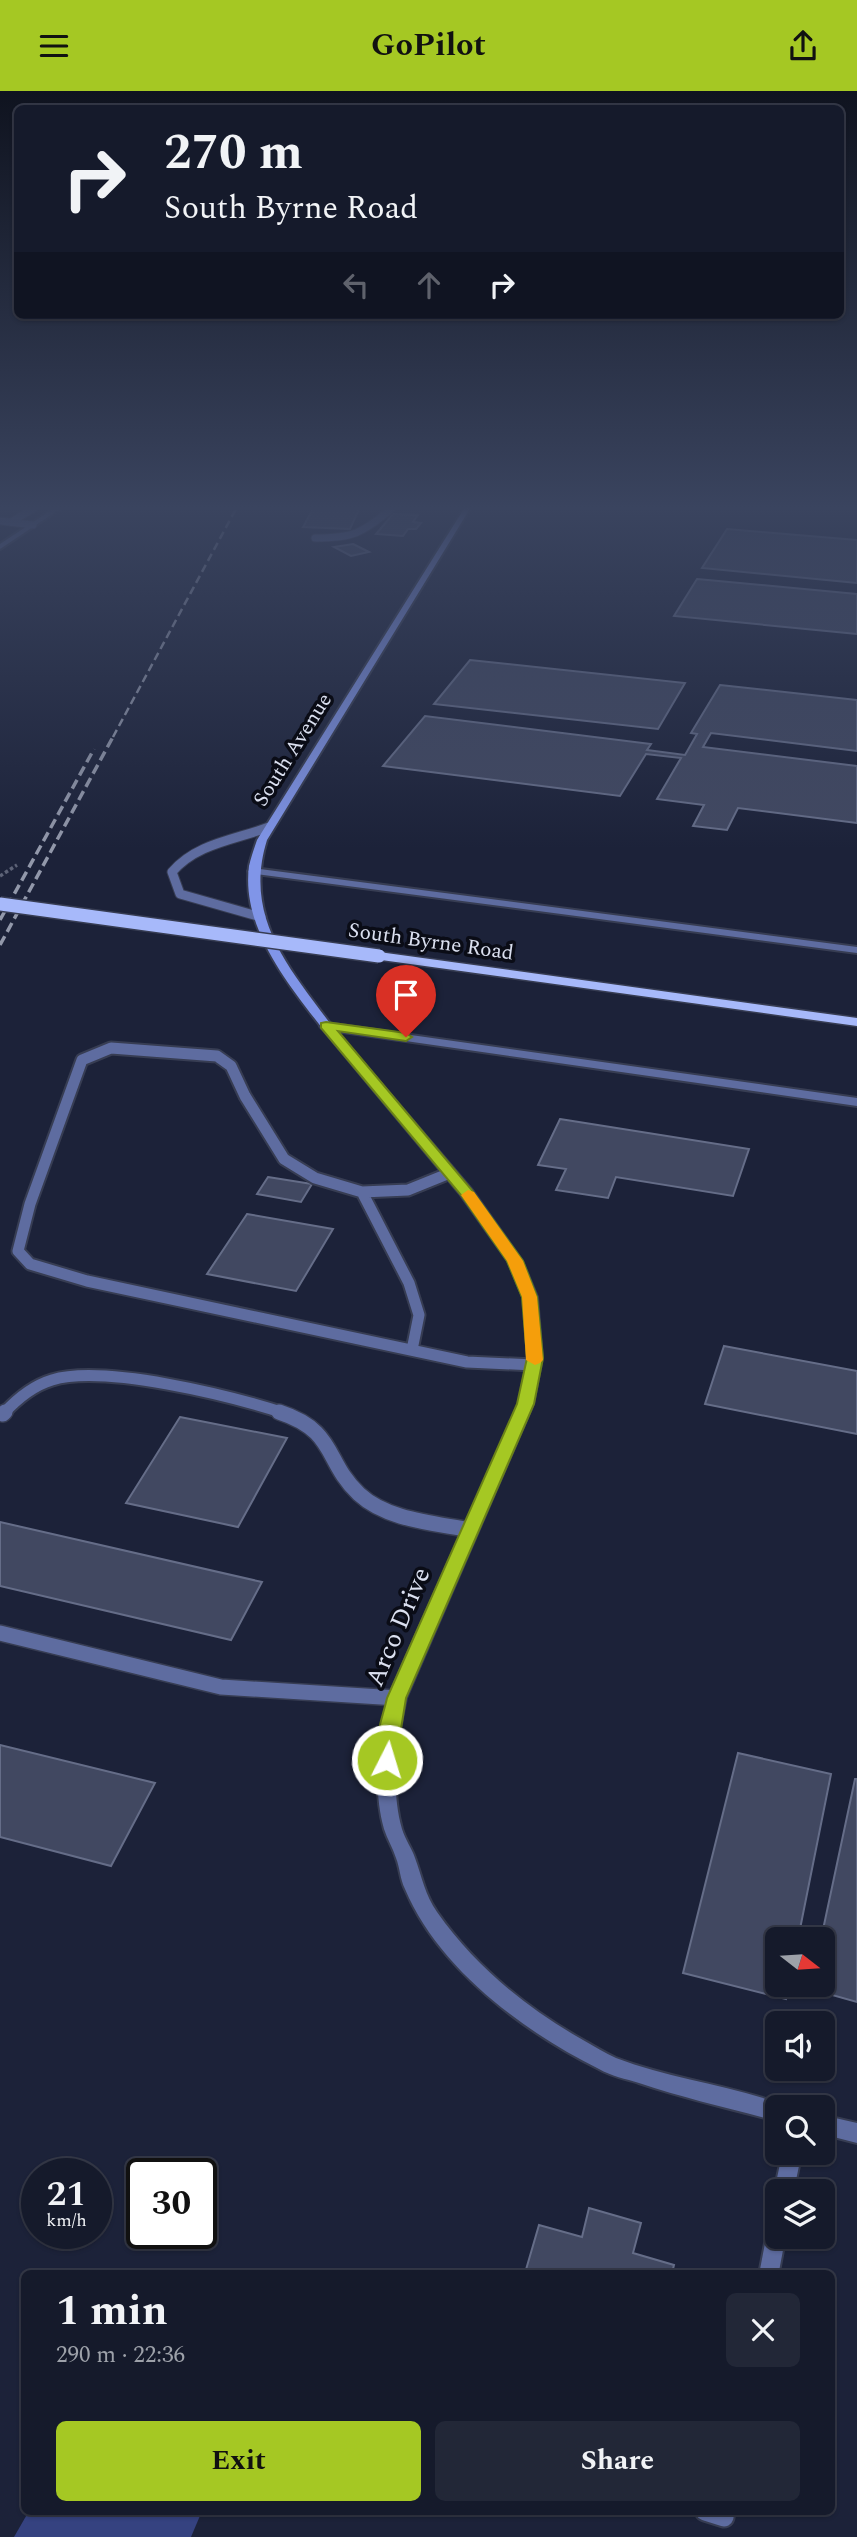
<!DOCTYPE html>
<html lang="en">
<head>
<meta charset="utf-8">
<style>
	:root { --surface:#151a2b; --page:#222737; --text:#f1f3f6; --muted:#9da1a9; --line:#343847; --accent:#a5c823 }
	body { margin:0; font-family:Spectral,serif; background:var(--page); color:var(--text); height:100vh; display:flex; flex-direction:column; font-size:26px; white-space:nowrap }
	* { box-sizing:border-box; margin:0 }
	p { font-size:23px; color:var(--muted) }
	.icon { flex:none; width:38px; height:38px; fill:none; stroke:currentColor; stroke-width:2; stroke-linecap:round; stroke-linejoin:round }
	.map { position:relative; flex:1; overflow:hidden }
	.sheet { position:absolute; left:21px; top:2179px; width:814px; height:245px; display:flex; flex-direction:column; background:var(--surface); border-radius:10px; box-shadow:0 2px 5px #0004,0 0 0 2px var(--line) }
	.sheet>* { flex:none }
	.banner { position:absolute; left:14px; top:14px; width:830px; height:214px; border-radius:10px; box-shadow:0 2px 5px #0004,0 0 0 2px var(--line); background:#151a2b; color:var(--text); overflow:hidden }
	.needle { width:46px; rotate:107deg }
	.buttons { position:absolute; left:765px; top:1836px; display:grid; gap:14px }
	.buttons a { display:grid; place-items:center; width:70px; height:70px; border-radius:10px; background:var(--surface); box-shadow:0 2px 5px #0004,0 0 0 2px var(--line); font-size:35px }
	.speed { position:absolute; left:21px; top:2067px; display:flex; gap:14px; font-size:35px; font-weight:700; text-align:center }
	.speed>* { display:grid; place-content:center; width:91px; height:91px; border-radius:50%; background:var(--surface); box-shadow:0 2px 5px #0004,0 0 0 2px var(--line); line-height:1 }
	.speed small { font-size:18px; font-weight:400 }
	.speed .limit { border:4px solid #111; border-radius:10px; background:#fff; color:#111 }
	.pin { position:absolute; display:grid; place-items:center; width:60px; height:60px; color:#fff; margin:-72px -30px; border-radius:50% 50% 50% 0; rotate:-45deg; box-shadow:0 0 7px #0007 }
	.pin .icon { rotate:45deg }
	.me { position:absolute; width:77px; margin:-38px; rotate:5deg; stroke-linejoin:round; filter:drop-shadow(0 0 5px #0008) }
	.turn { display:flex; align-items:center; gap:24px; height:147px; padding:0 35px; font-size:32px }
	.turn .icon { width:91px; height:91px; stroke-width:2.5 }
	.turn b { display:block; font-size:49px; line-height:60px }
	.lanes { display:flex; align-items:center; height:66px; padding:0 35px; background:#0003; justify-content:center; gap:35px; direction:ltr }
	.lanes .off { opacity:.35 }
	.round { display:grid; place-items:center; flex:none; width:74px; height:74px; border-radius:10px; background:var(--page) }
	.overview { display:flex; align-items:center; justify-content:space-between; height:119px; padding:0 35px }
	h1 { font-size:42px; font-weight:700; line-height:52px }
	.primary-button { display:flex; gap:14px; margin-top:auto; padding:14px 35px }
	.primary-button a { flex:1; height:80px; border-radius:10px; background:var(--accent); color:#111; font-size:28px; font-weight:700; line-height:80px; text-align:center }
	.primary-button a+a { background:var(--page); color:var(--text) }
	header { display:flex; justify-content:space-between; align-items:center; height:91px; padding:0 35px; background:var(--accent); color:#111; font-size:32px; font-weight:700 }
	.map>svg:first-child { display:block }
	.green { fill:#354280 }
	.building { fill:#414861; stroke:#656d88; stroke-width:2 }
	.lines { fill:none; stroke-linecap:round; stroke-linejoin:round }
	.lane-far4-casing { stroke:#373d53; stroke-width:9 }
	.lane-far3-casing { stroke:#373d53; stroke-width:11 }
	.lane-far2-casing { stroke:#373d53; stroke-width:15 }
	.lane-far1-casing { stroke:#373d53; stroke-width:18 }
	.lane-casing { stroke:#373d53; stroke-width:23 }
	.street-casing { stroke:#373d53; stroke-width:4 }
	.secondary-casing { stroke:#373d53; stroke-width:4 }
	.primary-casing { stroke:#373d53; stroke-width:3 }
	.path { stroke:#5d6377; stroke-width:3.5; stroke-dasharray:3.5 2.5; stroke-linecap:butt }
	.lane-far4 { stroke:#5e6ca0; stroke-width:7 }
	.lane-far3 { stroke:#5e6ca0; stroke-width:9 }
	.lane-far2 { stroke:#5e6ca0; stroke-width:11 }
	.lane-far1 { stroke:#5e6ca0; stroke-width:15 }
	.lane { stroke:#5e6ca0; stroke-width:19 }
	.street { fill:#5e6ca0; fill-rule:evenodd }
	.secondary { fill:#8095e8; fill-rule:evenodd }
	.primary { fill:#a7b9fa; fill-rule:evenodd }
	.rail-far1 { stroke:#9298aa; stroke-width:2.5; stroke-dasharray:8 4.5; stroke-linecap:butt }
	.rail { stroke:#9298aa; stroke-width:3.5; stroke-dasharray:10 5; stroke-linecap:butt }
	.primary-bridge-casing { stroke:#373d53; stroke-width:16; stroke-linecap:butt }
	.primary-bridge { stroke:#a7b9fa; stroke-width:13 }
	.route { fill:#a5c823; stroke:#6b8217; stroke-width:2 }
	.slow { fill:#f59e0b }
	.labels { text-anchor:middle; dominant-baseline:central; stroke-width:7; stroke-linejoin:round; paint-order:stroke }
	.far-street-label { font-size:21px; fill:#dbe0f0; stroke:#0a0c16 }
	.street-label { font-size:26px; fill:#dbe0f0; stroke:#0a0c16 }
</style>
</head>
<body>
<header><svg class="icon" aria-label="menu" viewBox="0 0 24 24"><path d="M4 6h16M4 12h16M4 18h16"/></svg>GoPilot<svg class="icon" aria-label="share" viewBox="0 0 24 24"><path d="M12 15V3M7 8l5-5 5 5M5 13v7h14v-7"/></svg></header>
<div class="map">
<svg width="857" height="2446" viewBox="0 0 857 2446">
	<rect width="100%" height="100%" fill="#1c2239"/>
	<path class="green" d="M29,2420H202L191,2446H14Z"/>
	<path class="building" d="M314,416H360L350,438L303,436Z
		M393,423L418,424L413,431L421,432L416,438H408L403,445L376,443Z
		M727,438L857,449V492L702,477Z
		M353,453L369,461L351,465L334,456Z
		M697,488L857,503V543L674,525Z
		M470,569L685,592L658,638L434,613Z
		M720,594L857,609V660L711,642L703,656L857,675V732L738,717L727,739L693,735L704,714L657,708L681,667L646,663L620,705L383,675L425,625L651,653L647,659L685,664L697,643L691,642Z
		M560,1028L749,1058L733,1105L616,1086L608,1107L556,1099L566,1078L538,1074Z
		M268,1086L312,1093L301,1111L257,1103Z
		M247,1123L333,1138L296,1200L207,1183Z
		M724,1255L857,1280V1343L705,1313Z
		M180,1326L287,1347L238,1436L126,1412Z
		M0,1431L262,1491L231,1549L0,1495Z
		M0,1654L155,1692L111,1775L0,1746Z
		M738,1662L831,1683L798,1848H777V1894H789L786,1908L683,1882Z
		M855,1688H857V1911L811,1898L812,1894H822L821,1848Z
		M589,2117L641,2132L633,2162L674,2174L672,2182H525L539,2134L582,2146Z"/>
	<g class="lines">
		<defs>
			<path id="lane-far4" d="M0,430L33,434
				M11,431L36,416
				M315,447C357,447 362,441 394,416"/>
			<path id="lane-far3" d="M261,826L180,803L172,781C197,752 235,749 269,736"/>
			<path id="lane-far2" d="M362,1101L315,1087L284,1068L245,1005L231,975L217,965L111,957L82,969L30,1113L18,1160L30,1173L87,1190L467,1271L534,1274
				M412,1259L419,1224L409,1192L362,1101L408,1099L450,1082
				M4,1322C17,1308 32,1295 52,1289C104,1273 231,1305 284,1322"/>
			<path id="lane-far1" d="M279,1321C337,1340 324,1370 359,1403C387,1429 434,1432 470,1439
				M3,1323L5,1321
				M0,1542L221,1596L397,1607"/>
			<path id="lane" d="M784,2100L792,2062
				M769,2182L777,2140
				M705,2420L724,2426L725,2420"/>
			<path id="street" d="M56,416H63L0,458V453Z
				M253,777L857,856V862L249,782L248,780Z
				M326,932L857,1007V1015L336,940L471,1098L522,1170L537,1206L542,1267L533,1313L406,1607C397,1649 390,1696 402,1738C405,1748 412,1758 415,1767C422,1786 425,1804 437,1821C475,1875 526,1917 583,1949C594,1955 605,1962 616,1967C671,1988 730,1994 784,2014L785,2016H777V2030C731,2018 684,2007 639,1992C626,1988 611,1985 599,1978C524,1941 438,1877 405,1798C400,1788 400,1777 396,1767C393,1757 387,1748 384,1738C372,1695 379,1649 388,1607L519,1313L528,1267L523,1206L508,1170L461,1104L322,937L320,935Z
				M822,2024L857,2032V2052L822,2043Z"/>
			<path id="secondary" d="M465,416H471L267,749C243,826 289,877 332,935L326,938L322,937C288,893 241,836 249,775C251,766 254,758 257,749Z"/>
			<path id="primary" d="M379,861L857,927V935L374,868V862Z"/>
		</defs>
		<use href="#lane-far4" class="lane-far4-casing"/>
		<use href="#lane-far3" class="lane-far3-casing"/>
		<use href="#lane-far2" class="lane-far2-casing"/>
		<use href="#lane-far1" class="lane-far1-casing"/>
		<use href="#lane" class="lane-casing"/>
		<use href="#street" class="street-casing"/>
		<use href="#secondary" class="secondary-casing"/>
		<use href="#primary" class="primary-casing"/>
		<path class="path" d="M0,785L17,774"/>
		<use href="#lane-far4" class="lane-far4"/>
		<use href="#lane-far3" class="lane-far3"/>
		<use href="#lane-far2" class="lane-far2"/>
		<use href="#lane-far1" class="lane-far1"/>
		<use href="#lane" class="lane"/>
		<use href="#street" class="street"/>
		<use href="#secondary" class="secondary"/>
		<use href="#primary" class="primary"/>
		<path class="rail-far1" d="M113,646L237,416"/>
		<path class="rail" d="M0,829L94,658
			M0,854L114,644"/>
		<defs>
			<path id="primary-bridge" d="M0,813L379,865"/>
		</defs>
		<use href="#primary-bridge" class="primary-bridge-casing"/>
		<use href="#primary-bridge" class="primary-bridge"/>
	</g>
	<linearGradient id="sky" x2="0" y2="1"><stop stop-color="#0f131f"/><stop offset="0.55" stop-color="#3a445f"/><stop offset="1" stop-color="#3a445f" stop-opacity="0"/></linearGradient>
	<rect width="857" height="758" fill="url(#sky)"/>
	<path class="route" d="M326,931L406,942L412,946L406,950L338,940L471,1098L523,1170L537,1206L543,1267L534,1313L406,1607L395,1675L387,1677L380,1675C370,1656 383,1626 387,1607L517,1313L527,1267L522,1206L507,1170L461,1104L321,937V932Z"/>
	<path class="slow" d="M468,1099L474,1101L523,1170L537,1206L543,1269L540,1272L535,1274L526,1269L522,1206L507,1170L461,1104Z"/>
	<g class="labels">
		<g class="far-street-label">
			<text transform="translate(293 659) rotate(-58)">South Avenue</text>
			<text transform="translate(431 851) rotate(8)">South Byrne Road</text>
		</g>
		<g class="street-label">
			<text transform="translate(398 1536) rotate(-67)">Arco Drive</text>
		</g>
	</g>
</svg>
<div class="buttons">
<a><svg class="needle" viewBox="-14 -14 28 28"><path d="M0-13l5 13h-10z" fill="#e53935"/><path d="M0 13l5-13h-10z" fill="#9da1a9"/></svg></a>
<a><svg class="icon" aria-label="sound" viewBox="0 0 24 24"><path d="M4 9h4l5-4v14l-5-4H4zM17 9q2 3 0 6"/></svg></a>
<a><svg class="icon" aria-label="search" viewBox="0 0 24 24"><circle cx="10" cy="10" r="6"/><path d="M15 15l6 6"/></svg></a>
<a><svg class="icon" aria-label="layers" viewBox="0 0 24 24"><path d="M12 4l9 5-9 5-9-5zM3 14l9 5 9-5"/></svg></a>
</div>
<div class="speed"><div>21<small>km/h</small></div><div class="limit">30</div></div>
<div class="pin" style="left:406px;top:946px;background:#d93025"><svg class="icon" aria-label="arrive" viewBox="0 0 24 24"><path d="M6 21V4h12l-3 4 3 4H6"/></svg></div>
<svg class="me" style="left:387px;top:1669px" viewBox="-20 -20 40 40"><circle r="17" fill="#a5c823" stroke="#fff" stroke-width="3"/><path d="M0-11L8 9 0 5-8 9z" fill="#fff"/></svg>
<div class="banner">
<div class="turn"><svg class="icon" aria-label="right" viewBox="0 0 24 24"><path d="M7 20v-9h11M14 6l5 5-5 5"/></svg><div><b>270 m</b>South Byrne Road</div></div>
<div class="lanes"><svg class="icon off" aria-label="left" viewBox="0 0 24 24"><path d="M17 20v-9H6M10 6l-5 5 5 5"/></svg><svg class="icon off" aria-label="ahead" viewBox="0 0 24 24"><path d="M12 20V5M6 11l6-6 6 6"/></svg><svg class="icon" aria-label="right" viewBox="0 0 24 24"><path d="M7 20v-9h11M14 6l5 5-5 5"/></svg></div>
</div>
<section class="sheet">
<div class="overview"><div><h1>1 min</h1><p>290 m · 22:36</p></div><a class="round"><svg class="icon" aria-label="close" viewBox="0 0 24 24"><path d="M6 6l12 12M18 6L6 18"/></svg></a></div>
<div class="primary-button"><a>Exit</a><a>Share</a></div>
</section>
</div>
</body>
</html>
